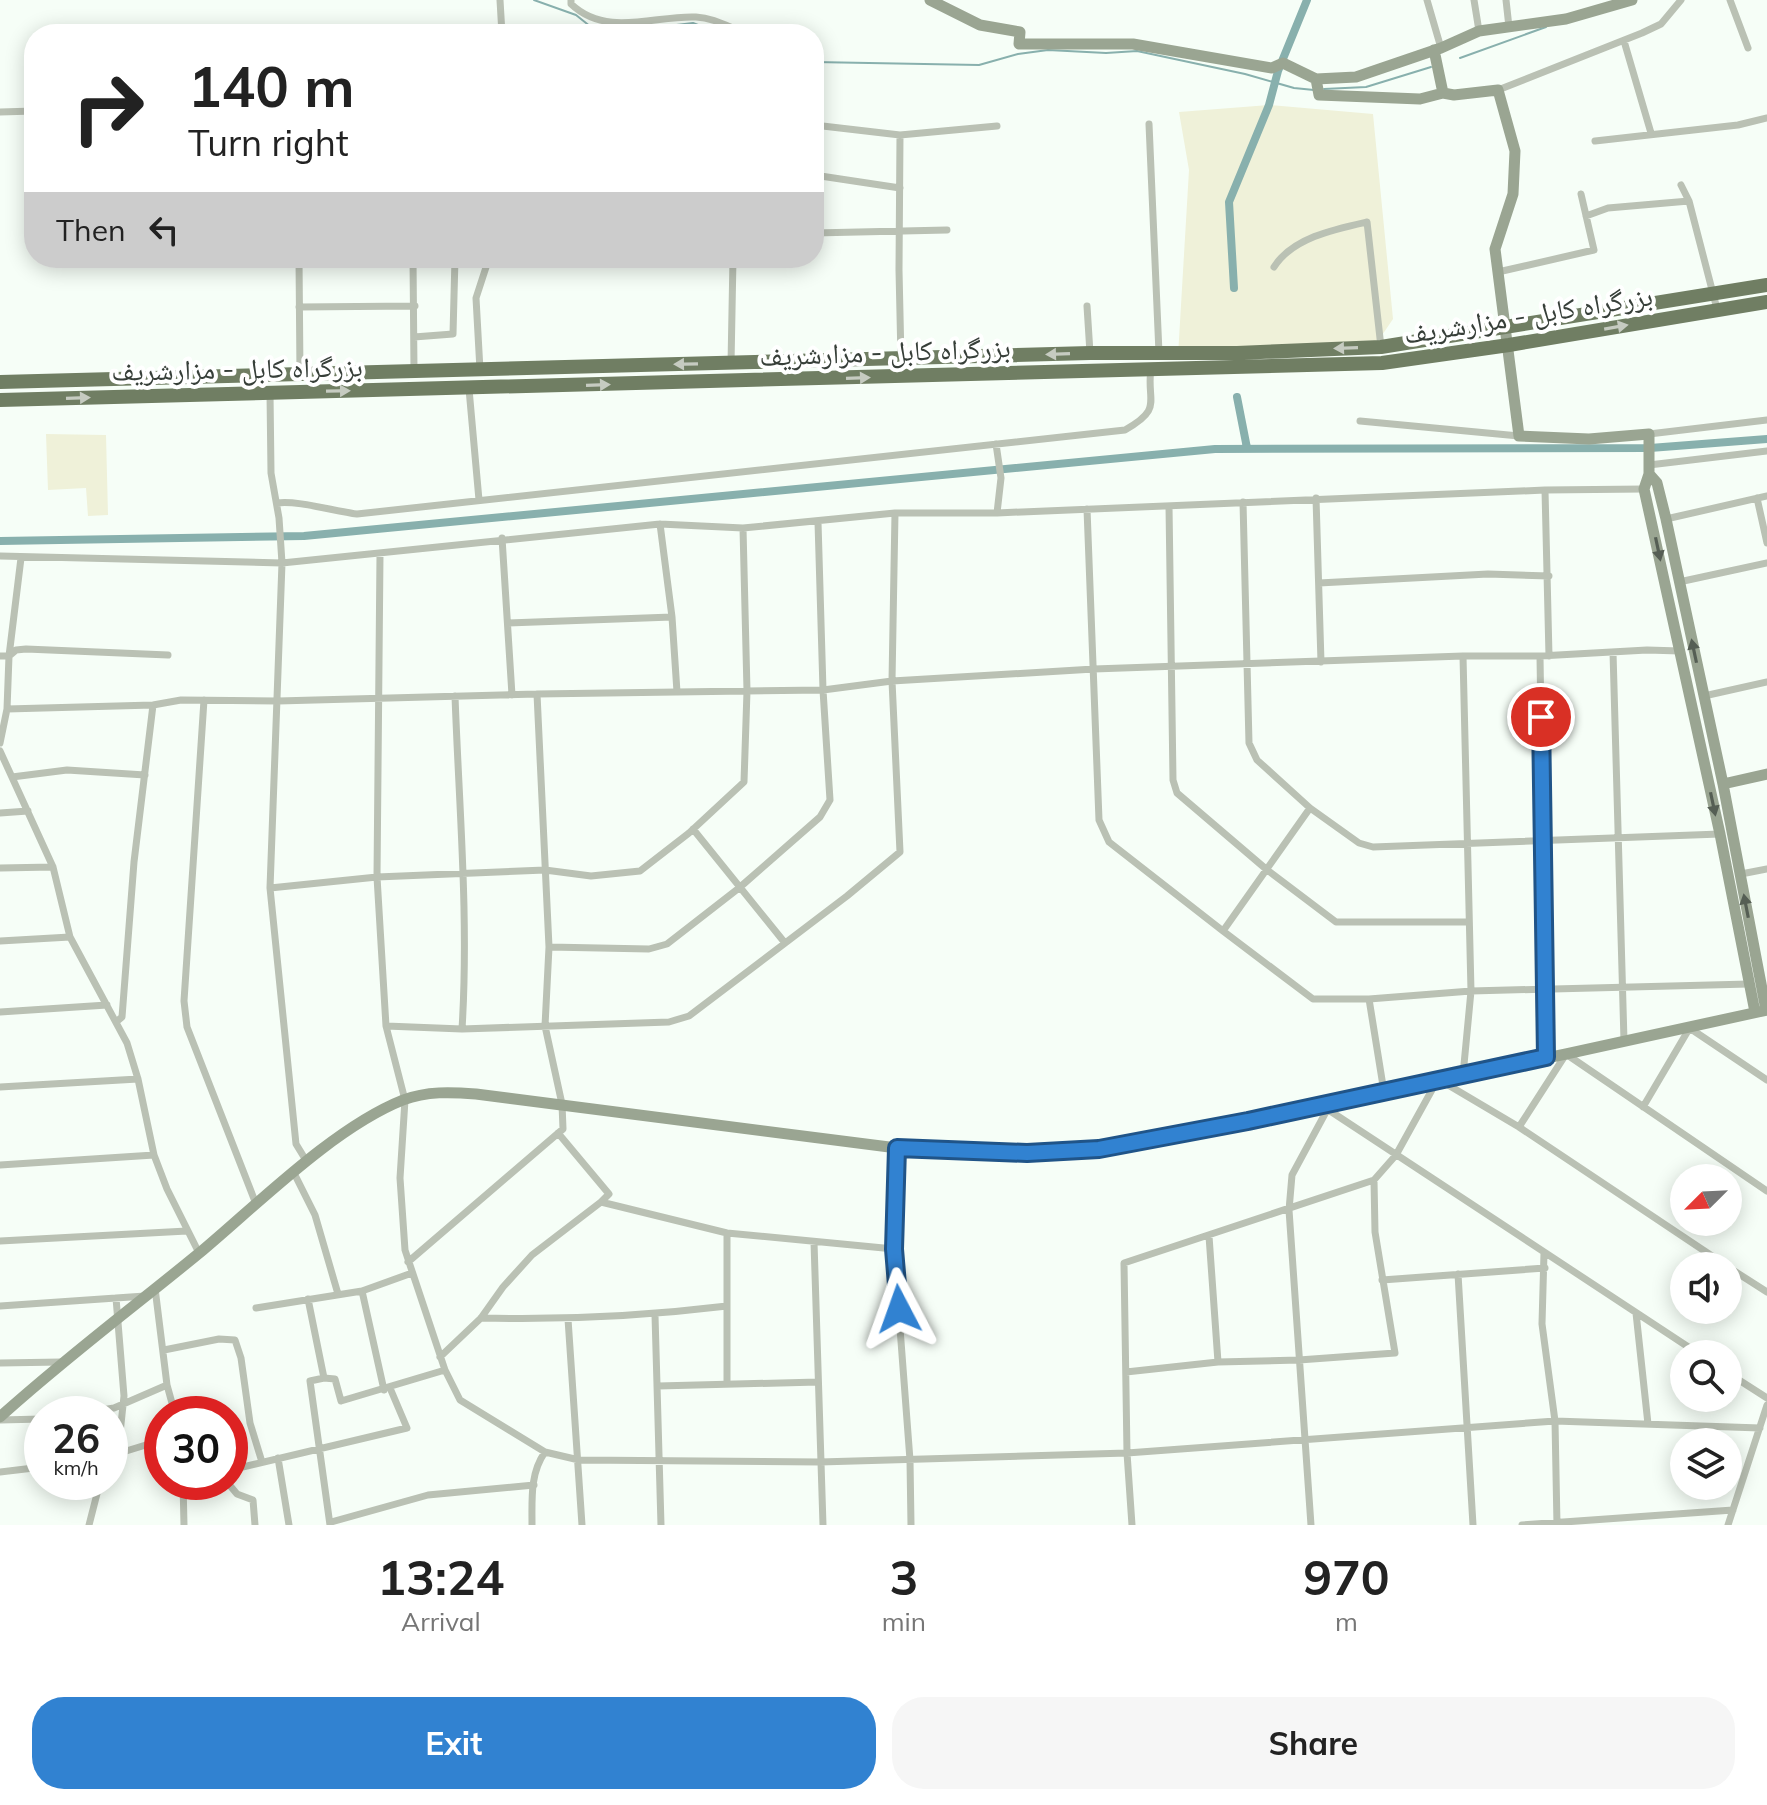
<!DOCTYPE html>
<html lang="en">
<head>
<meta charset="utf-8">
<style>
	:root { --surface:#fff; --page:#f6f6f6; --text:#222; --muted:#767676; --accent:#3182d1 }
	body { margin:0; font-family:Mulish,"Noto Naskh Arabic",sans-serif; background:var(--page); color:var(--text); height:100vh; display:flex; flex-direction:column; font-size:30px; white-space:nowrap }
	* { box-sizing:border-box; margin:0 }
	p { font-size:26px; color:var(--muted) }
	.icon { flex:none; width:44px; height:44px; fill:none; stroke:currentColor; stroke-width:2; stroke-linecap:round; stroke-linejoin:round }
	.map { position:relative; height:1525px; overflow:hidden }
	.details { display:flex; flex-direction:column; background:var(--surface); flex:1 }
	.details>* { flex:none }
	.hud { position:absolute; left:24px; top:24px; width:800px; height:244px; border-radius:32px; box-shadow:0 4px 20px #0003; background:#fff; color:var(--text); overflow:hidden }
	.needle { width:52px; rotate:246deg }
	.buttons { position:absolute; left:1670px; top:1164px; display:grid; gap:16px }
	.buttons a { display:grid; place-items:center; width:72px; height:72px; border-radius:50%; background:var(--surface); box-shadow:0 4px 20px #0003; font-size:40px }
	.speed { position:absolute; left:24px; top:1396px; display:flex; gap:16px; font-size:40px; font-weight:700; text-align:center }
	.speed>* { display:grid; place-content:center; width:104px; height:104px; border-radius:50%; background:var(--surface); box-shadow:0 4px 20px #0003; line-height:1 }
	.speed small { font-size:20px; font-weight:400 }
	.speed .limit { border:12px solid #d22; background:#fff; color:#111 }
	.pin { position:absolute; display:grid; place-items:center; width:68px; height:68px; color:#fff; margin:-34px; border:4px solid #fff; border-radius:50%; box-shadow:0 2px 8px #0007 }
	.me { position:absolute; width:88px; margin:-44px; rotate:356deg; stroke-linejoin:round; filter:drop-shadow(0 0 6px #0008) }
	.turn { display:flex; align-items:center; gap:28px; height:168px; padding:0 32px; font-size:36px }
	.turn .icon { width:104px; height:104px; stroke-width:2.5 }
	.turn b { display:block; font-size:56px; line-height:68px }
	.then { display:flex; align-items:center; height:76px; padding:0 32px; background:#0003; gap:16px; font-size:30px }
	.eta { display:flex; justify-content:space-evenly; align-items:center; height:136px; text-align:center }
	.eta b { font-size:48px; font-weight:700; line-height:56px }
	.button { display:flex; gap:16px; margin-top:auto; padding:16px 32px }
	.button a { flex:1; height:92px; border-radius:32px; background:var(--accent); color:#fff; font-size:32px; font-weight:700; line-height:92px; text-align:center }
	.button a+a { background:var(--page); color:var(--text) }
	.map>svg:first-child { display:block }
	.green { fill:#eff1d9 }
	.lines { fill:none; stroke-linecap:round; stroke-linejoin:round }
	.stream { stroke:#88b0ad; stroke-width:2 }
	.canal { stroke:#88b0ad; stroke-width:8 }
	.street { stroke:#bac1b4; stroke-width:7 }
	.secondary { stroke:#9aa592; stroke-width:11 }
	.highway { stroke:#707e63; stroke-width:14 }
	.oneway { fill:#c6cbc1 }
	.oneway2 { fill:#555e54 }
	.route-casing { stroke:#205488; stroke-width:20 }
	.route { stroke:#3182d1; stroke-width:14 }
	.labels { text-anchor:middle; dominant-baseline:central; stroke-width:8; stroke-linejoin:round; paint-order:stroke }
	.street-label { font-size:28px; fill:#373f39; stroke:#fff }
</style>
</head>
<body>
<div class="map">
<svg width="1767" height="1525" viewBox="0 0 1767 1525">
	<rect width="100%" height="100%" fill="#f6fef7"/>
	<path class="green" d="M1269,105L1373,114L1393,319L1374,347L1178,356L1189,170L1179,112Z
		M46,434L106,435L108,515L88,516L86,488L48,490Z"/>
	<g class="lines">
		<path class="stream" d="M534,0L576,15L591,27L643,29L693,23L721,34
			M1460,58L1546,27
			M814,62L979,65L1018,54L1048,50L1106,53L1137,51L1245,74L1294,88L1314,90
			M1324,89L1366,87L1431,67"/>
		<path class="canal" d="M1234,288L1229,202L1269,105L1278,71L1307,0
			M1237,397L1247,448
			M0,541L304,536L1215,449L1650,448L1767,439"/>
		<path class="street" d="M500,0L502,34
			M571,0V4C607,38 655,15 696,17C715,18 730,28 748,34
			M1427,0L1441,48
			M1474,0L1479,31
			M1506,0L1509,27
			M1730,0L1748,48
			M1624,41L1651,133
			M1498,90L1642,33L1661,24L1681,0
			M0,112L34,111
			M1149,124L1159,353
			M814,125L900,135L997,126
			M900,135L899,270L901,359
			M1595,141L1738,125L1767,118
			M814,175L900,188
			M1689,201L1717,309
			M1586,216L1608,208L1689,201L1681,185
			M814,233L947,230
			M299,258L300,375
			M413,258L414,371
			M1274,267C1292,238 1335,229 1367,222L1381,347
			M1498,272L1594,250L1581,194
			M1087,306L1090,353
			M299,307L415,306
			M414,337L453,334L455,258
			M731,364L733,258
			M480,370L476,298L489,258
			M469,389L479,500
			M270,393L271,473L279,518L282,563L270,888L296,1144L307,1162
			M1360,421L1519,436
			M1649,434L1767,420
			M996,444L1001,478L997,513
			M1649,465L1767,451
			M1545,490L1549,656
			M1316,498L1321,662
			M1757,498L1767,543
			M1243,502L1249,743L1257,760L1310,808
			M277,503C296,500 334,511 357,514L1125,430C1164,408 1146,402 1151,368
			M1169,506L1173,780L1177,793L1266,869L1336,922H1468
			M1087,509L1099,820L1109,842L1223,931L1310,808L1359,843L1373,847L1720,834
			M1666,519L1767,496
			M660,524L672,617L677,692
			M502,538L512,695
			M380,554L377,877L386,1026L405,1100L400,1178L405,1250L445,1370L460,1400L545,1452L579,1460L820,1462L1127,1453L1555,1421L1760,1428
			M0,556L282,563L660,524L743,528L895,513H997L1545,490L1644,489
			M1679,582L1767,563
			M1319,583L1488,574L1549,576
			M508,623L672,617
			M1613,652L1624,1041
			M0,656H9L16,650L26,649L168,655
			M1540,656L1546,1057
			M455,696C459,807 469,918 462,1029
			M1704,696L1767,682
			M204,700L184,1001L187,1027L256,1204
			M7,709L153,705L181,700L278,701L537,694L823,690L892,681L1094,669L1463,656H1540L1647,650L1680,651
			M0,743L7,709L9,656L21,558
			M0,751L53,867L70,937L127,1043L138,1079L154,1155L167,1189L199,1253
			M12,777L67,770L145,775
			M0,813L28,811
			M693,829L785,943
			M0,868L53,867
			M1741,874L1767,869
			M270,888L377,877L545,870L591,876L640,871L689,833L744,782L747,691L743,528
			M1223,931L1313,999H1369L1471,991L1749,984
			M0,941L70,937
			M549,947L649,949L667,944L739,888L820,817L830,800L823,690L818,522
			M1369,999L1384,1092
			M0,1012L107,1005
			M116,1022L122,1017L134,862L153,705
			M386,1026L462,1029L669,1022L689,1016L847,896L900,852L892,681L895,513
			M1688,1027L1767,1080
			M1463,1075L1471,991L1463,656
			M0,1087L138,1079
			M1321,1105L1699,1354
			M1643,1107L1689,1029
			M1519,1127L1566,1054L1767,1191
			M558,1133L609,1194L601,1202
			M897,1148L894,1249L910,1460L911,1525
			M0,1165L154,1155
			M294,1173L315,1215L338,1294
			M727,1233V1384
			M1209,1236L1218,1362
			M0,1241L187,1231
			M814,1242L823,1525
			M1544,1253L1542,1324L1555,1421L1557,1525
			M408,1262L563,1129L562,1104L545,1026L549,947L537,694
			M1728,1267L1767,1292
			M1458,1274L1473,1525
			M1382,1280L1545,1268
			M155,1288L167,1385L175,1414
			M362,1291L384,1390
			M116,1298L124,1396L118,1452
			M308,1299L324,1378
			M0,1306L145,1296
			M256,1308L362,1291L412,1273
			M1636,1313L1648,1424
			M655,1315L661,1525
			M481,1318C563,1320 645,1316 727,1306
			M568,1319L582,1525
			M164,1350L219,1339L235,1340L241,1358L250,1423L262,1462
			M440,1357L481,1318L503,1287L532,1255L601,1202L727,1233L894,1249
			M0,1363L61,1362
			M1126,1372L1218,1362L1299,1360L1395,1353L1375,1232L1374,1180
			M1728,1373L1767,1398
			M658,1386L818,1382
			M77,1414L114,1408L167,1385
			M0,1420L42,1419
			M110,1456L162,1440
			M278,1458L289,1525
			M230,1470L407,1428L390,1388
			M0,1472L42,1467
			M183,1482L184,1525
			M227,1482L237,1494L253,1500L255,1525
			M331,1522L428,1495L534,1485
			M89,1525L100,1482
			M330,1525L310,1381L324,1378L335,1379L341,1401L445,1370
			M532,1525C532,1499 530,1473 545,1452
			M1132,1525L1127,1453L1124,1263L1374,1180L1396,1155L1438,1079L1519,1127L1727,1266
			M1311,1525L1289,1210L1292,1175L1327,1110
			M1522,1525L1733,1510
			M1728,1525L1767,1405"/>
		<path class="secondary" d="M930,0L980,25L1020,32L1019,44H1133L1272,68L1283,63L1316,79L1356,77L1441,48L1479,31L1566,19L1632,0
			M1434,50L1443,93L1454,95L1498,90L1515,151L1513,194L1495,249L1519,436L1589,439L1649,434V474L1644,489L1720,834L1755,1012
			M1316,79L1319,95L1420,99L1443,93
			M1649,474L1657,483L1666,519L1723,784L1766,1010
			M1723,784L1767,774
			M0,1417C65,1358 135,1306 203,1250C260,1202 335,1127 403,1100C427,1091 451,1092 476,1094L897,1148L1027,1153L1099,1149L1566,1054L1767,1010"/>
		<path class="highway" d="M0,382L1090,353H1237L1381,347L1767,285
			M0,400L1382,363L1509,345L1767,302"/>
	</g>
	<defs><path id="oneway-solid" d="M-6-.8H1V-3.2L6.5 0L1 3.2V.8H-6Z" transform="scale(2)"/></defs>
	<g class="oneway">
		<use href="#oneway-solid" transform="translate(1616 327) rotate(-10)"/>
		<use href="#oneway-solid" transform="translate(1346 348) rotate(178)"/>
		<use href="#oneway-solid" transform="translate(1058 354) rotate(178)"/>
		<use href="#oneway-solid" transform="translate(686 364) rotate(179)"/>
		<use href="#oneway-solid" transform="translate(858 378) rotate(-2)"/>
		<use href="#oneway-solid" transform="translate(598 385) rotate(-2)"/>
		<use href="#oneway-solid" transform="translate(338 391) rotate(-1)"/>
		<use href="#oneway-solid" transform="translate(78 398) rotate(-2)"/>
	</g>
	<g class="oneway2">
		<use href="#oneway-solid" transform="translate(1658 549) rotate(78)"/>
		<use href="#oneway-solid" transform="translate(1694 651) rotate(-102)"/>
		<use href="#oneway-solid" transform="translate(1713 804) rotate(78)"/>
		<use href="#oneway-solid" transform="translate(1746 906) rotate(-101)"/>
	</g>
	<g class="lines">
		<defs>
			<path id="route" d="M899,1309L894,1249L897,1148L1027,1153L1099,1149L1248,1121L1546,1057L1541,717"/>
		</defs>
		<use href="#route" class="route-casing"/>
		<use href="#route" class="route"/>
	</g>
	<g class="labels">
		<g class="street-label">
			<text transform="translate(1528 314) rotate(-9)">بزرگراه کابل - مزارشریف</text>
			<text transform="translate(885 351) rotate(-2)">بزرگراه کابل - مزارشریف</text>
			<text transform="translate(237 368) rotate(-1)">بزرگراه کابل - مزارشریف</text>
		</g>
	</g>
</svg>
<div class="buttons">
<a><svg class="needle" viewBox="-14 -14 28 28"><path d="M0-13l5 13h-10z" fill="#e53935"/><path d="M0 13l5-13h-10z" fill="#767676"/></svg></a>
<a><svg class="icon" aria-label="sound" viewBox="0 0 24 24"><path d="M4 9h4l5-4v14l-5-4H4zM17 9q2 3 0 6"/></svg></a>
<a><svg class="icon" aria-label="search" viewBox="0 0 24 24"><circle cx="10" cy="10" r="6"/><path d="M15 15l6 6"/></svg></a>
<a><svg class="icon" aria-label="layers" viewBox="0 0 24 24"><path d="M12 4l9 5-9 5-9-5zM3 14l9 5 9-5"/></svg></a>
</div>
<div class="speed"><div>26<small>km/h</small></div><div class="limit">30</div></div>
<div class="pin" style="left:1541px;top:717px;background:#d93025"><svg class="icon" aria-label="arrive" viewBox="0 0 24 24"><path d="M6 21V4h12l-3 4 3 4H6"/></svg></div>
<svg class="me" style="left:899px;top:1309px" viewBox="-20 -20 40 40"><path d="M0-17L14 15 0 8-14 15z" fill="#3182d1" stroke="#fff" stroke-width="4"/></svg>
<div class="hud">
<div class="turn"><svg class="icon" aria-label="right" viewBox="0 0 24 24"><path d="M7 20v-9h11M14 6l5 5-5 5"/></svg><div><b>140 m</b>Turn right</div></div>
<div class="then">Then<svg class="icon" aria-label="left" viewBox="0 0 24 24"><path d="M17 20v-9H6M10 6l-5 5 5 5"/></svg></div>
</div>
</div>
<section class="details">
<div class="eta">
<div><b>13:24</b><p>Arrival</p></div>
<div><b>3</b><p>min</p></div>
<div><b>970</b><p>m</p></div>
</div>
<div class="button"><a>Exit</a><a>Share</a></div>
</section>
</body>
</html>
